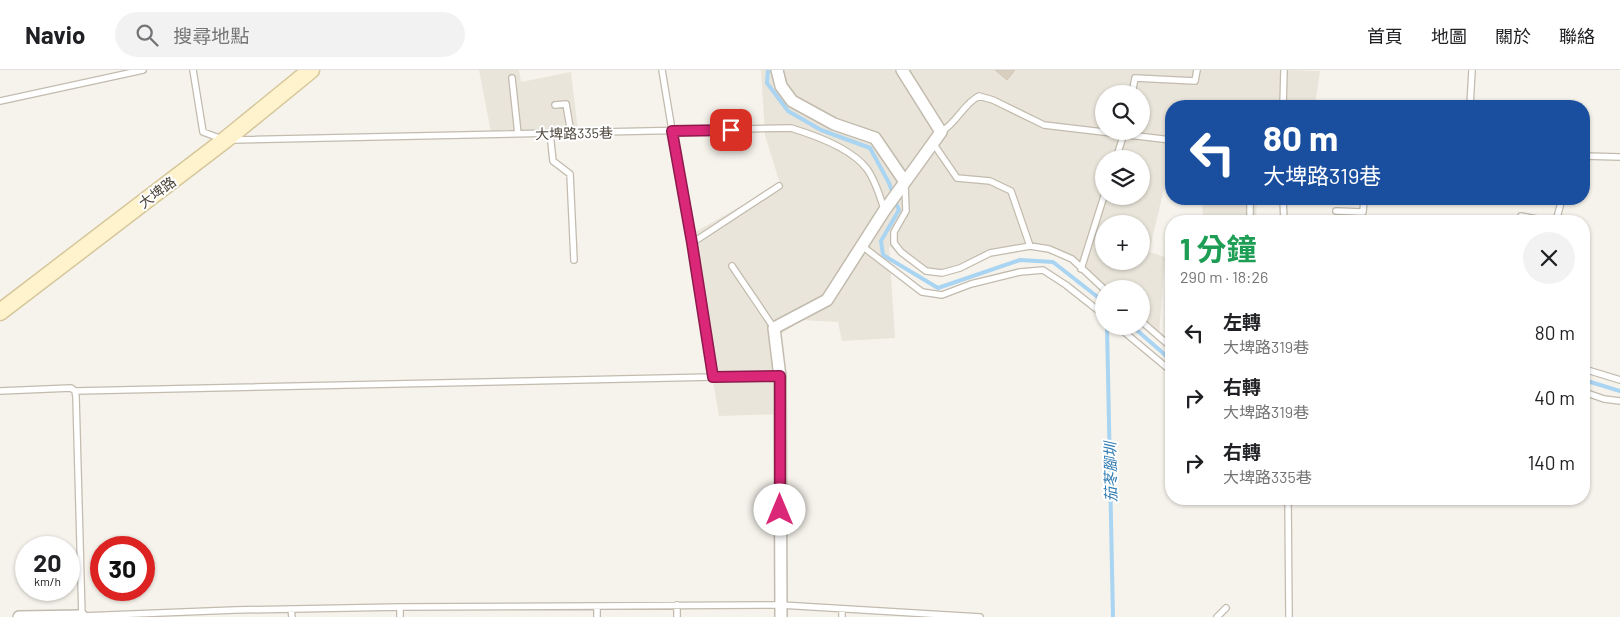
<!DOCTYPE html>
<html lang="zh-TW">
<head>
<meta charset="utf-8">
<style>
	:root { --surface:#fff; --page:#f2f2f2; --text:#202124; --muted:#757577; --line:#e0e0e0 }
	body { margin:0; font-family:Barlow,"Noto Sans TC",sans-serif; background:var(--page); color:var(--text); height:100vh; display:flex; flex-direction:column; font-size:19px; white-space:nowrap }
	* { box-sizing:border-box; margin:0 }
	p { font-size:16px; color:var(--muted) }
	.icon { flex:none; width:28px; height:28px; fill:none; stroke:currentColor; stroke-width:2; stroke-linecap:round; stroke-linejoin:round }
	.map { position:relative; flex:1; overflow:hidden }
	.drawer { position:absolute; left:1165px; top:145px; width:425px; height:290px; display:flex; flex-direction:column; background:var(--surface); border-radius:20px; box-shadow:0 1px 4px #0004 }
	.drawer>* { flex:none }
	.banner { position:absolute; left:1165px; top:30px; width:425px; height:105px; border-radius:20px; box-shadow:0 1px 4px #0004; background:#1a4fa0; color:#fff; overflow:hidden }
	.buttons { position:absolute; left:1095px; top:15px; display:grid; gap:10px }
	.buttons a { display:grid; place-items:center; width:55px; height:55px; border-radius:50%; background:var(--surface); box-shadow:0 1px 4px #0004; font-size:25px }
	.speed { position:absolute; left:15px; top:466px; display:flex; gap:10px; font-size:25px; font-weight:700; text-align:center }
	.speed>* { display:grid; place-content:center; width:65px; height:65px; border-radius:50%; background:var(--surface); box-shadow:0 1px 4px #0004; line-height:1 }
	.speed small { font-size:12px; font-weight:400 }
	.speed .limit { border:8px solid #d22; background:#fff; color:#111 }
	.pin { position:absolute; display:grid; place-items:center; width:42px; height:42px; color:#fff; margin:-21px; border-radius:10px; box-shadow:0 2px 8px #0006 }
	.me { position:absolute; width:55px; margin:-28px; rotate:0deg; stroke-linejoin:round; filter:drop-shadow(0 0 4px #0008) }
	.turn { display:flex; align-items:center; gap:18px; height:105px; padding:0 15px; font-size:22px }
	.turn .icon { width:65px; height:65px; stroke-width:2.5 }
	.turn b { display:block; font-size:35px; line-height:42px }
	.round { display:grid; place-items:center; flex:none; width:52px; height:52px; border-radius:26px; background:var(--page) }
	.headline { display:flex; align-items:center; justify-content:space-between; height:85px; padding:0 15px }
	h1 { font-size:30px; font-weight:700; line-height:38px; color:#1e9e55 }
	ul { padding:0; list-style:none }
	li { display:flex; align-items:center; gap:15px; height:65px; padding:0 15px }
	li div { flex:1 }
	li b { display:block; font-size:19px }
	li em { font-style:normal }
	header { display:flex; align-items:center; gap:30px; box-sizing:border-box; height:70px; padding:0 25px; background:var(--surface); border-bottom:1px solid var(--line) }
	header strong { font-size:24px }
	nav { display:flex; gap:28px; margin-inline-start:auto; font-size:18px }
	.search { width:350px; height:45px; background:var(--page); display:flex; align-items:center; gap:12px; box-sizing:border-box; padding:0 18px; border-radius:28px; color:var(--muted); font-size:19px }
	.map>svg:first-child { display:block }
	.residential { fill:#eae5da; fill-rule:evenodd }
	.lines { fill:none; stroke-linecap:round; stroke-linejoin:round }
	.stream { stroke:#a9d4f2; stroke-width:4 }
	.building { fill:#d8cfc1; stroke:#d3c7b4 }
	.service-casing { stroke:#c2bbae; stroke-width:8 }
	.minor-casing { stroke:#c2bbae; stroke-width:14 }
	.secondary-casing { stroke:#d6c79b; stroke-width:19 }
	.service { stroke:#fff; stroke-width:5.5 }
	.minor { stroke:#fff; stroke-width:11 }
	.secondary { stroke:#fff3cd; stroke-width:16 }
	.route-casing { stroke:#8e194d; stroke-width:12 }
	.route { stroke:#db2777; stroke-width:9 }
	.labels { text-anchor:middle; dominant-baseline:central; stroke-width:4; stroke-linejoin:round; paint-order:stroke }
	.street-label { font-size:14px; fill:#4b4439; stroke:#fff }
	.water-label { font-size:15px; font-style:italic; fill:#2e7ab2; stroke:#fff }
</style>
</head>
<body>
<header>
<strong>Navio</strong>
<div class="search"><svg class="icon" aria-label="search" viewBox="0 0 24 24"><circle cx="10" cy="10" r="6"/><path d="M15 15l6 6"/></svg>搜尋地點</div>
<nav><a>首頁</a><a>地圖</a><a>關於</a><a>聯絡</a></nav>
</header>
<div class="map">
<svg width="1620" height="547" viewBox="0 0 1620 547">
	<rect width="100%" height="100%" fill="#f6f3ec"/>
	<path class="residential" d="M479,0H519L521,12L571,2L578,61L491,62Z
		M761,0H1288L1320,1L1315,36H1171V106H1167L1149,182L1165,187L1159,265L1141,250V219H1104L1060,183L1036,177L1000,180L932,203L907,192L889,176L895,268L842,271L838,252L802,250L781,264L784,344L719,346L688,166L780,114L765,65ZM1104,24H1141V61H1104ZM1104,89H1141V126H1104ZM1104,154H1141V191H1104Z
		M1202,129H1257L1256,151H1203Z"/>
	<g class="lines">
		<path class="stream" d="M768,0L767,13L788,41L821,60L870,78L889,113L893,124
			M895,131L899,140L881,171L883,185L938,218L1020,190L1053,192L1104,232
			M1107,256L1113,547
			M1132,256L1171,290
			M1584,310L1620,321"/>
	</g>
	<path class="building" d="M995,0H1015L1007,10Z"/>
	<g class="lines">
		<defs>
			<path id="service" d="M193,0L203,62L222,69
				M662,0L713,307H780
				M512,8L518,64
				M1132,24L1135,8L1195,11L1197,0
				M0,31L143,0
				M555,35L566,34L571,63
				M1283,36L1284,0
				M1470,36L1472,0
				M941,62C957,53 963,34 979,26L993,30L1044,55L1171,70
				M550,63L553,91L570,104L574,190
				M231,70L791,58C814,65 852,79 867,99C875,110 880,126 884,139
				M933,73L957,108L990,111L1011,121L1030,176
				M1584,86L1620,87
				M1116,89L1124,63
				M905,116L906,141L894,162V173L901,182L926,201L942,203L960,198L990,183L1030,176L1049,179L1072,189L1104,219
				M1250,129V151
				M1283,129L1284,151
				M1408,131V129
				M1336,141L1363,142L1364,129
				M1521,146L1548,151
				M1556,151L1562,129
				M692,173L779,116
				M862,176L922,222L942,225L971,214L1020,202L1043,200L1066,215L1104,245
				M732,196L774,258
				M1081,199L1104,126
				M1141,251L1171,277
				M1117,256L1171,301
				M1584,299L1620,310
				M0,321L71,318L75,321L76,327L82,547
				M75,321L713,307
				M1584,322L1604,329L1620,331
				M1288,429L1289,547
				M677,535V547
				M400,537V547
				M291,539L292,547
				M842,539V547
				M82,546L235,540L400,537L781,535L980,547
				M597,547V536
				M1217,547L1226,538"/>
			<path id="minor" d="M777,0L781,16L792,31L834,54L875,68L905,112
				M19,547L82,546
				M781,547L780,307L774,258L827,230L884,141L941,62L902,0"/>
			<path id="secondary" d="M0,242L225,70L311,0"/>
		</defs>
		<use href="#service" class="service-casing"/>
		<use href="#minor" class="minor-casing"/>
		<use href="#secondary" class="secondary-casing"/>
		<use href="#service" class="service"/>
		<use href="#minor" class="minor"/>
		<use href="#secondary" class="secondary"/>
	</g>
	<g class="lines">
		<defs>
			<path id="route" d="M731,60L672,61L692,173L713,307L780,306V440"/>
		</defs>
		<use href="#route" class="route-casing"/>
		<use href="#route" class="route"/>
	</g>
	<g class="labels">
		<g class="street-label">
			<text transform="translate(574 63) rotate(-1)">大埤路335巷</text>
			<text transform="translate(157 122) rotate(-37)">大埤路</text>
		</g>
		<g class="water-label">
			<text transform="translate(1110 402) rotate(-91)">茄苳腳圳</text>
		</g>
	</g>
</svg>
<div class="buttons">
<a><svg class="icon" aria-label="search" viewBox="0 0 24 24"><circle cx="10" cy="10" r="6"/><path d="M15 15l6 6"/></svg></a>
<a><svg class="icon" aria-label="layers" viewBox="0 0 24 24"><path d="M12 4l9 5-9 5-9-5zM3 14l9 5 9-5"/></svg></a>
<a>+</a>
<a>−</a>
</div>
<div class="speed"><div>20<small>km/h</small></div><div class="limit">30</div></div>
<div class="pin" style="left:731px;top:60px;background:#d93025"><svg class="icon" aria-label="arrive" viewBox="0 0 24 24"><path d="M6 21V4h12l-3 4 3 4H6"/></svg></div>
<svg class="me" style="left:780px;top:440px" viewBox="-20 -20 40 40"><circle r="19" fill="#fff"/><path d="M0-13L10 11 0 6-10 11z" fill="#db2777"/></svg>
<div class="banner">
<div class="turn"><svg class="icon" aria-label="left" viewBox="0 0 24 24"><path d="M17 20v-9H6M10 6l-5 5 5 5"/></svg><div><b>80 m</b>大埤路319巷</div></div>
</div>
<section class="drawer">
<div class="headline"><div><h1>1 分鐘</h1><p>290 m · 18:26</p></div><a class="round"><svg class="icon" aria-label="close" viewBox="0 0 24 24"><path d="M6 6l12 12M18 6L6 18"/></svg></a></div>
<ul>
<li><svg class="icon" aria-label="left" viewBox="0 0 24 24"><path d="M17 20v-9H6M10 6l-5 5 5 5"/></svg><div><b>左轉</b><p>大埤路319巷</p></div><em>80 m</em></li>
<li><svg class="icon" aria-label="right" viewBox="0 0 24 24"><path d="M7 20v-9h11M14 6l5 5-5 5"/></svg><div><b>右轉</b><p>大埤路319巷</p></div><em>40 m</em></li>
<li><svg class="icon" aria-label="right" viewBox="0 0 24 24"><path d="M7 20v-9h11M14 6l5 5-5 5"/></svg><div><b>右轉</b><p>大埤路335巷</p></div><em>140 m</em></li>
</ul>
</section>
</div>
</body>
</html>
